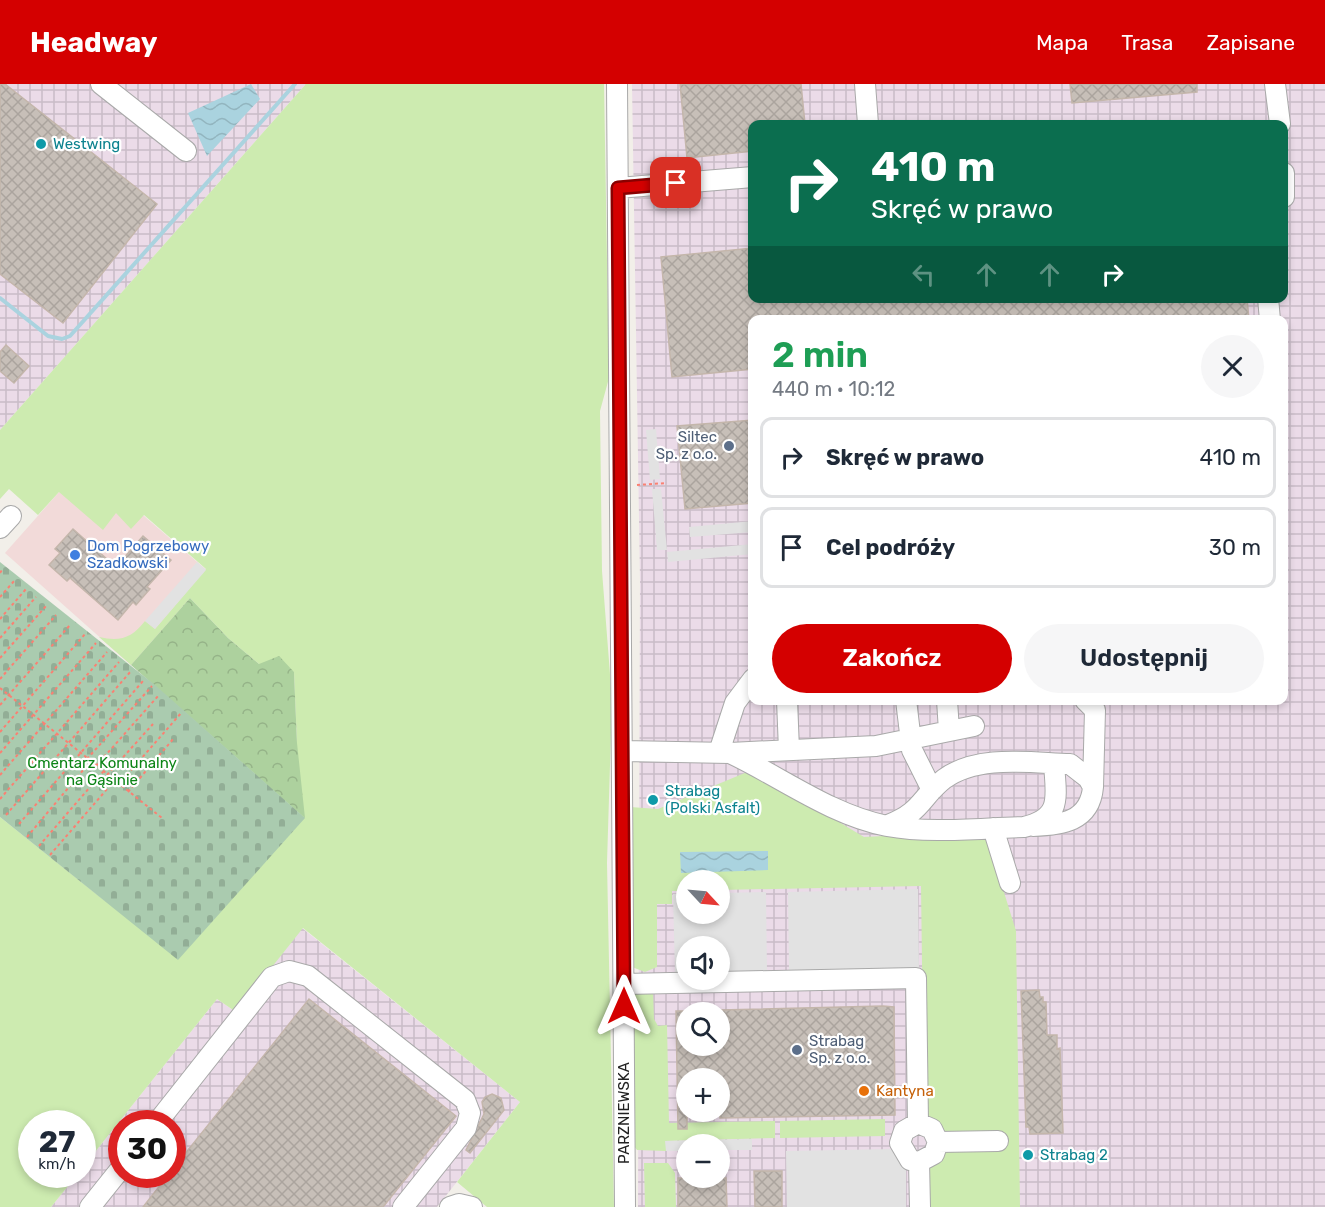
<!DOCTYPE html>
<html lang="pl">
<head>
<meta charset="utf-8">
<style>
	:root { --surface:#fff; --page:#f6f6f7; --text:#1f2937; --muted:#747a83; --line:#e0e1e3; --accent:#d40000 }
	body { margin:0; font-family:Rubik,sans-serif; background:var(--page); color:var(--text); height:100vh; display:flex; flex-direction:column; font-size:22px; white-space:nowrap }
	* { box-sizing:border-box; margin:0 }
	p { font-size:20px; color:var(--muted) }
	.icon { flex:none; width:33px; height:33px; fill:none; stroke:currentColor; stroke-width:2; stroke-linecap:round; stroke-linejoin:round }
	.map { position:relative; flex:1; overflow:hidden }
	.details { position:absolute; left:748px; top:231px; width:540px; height:390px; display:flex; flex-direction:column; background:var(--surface); border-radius:12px; box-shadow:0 3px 9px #0003 }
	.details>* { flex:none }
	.hud { position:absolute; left:748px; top:36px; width:540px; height:183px; border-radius:12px; box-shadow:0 3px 9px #0003; background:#0b6e4f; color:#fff; overflow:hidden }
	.needle { width:39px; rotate:116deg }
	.tools { position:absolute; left:676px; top:786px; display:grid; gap:12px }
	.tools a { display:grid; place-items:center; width:54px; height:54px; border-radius:50%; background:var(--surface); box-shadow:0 3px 9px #0003; font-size:30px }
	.speed { position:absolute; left:18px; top:1026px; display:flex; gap:12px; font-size:30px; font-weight:700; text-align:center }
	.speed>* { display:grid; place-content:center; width:78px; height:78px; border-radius:50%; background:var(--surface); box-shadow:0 3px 9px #0003; line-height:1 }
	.speed small { font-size:15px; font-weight:400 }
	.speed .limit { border:9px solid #d22; background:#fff; color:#111 }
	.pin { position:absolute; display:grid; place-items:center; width:51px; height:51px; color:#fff; margin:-26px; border-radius:12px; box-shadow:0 3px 9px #0006 }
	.me { position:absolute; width:66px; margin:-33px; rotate:0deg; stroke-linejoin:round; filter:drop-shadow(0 0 4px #0008) }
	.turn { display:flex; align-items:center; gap:21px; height:126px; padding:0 24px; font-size:27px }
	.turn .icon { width:78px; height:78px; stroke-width:2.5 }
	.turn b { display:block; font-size:42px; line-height:51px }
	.lanes { display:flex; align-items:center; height:57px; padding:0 24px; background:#0003; justify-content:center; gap:30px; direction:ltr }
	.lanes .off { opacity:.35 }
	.round { display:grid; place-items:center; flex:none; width:63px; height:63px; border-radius:32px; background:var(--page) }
	.overview { display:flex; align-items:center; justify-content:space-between; height:102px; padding:0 24px }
	h1 { font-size:36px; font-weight:600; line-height:45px; color:#1e9e55 }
	.cta { display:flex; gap:12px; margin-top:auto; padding:12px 24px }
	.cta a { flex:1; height:69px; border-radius:36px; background:var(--accent); color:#fff; font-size:24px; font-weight:600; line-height:69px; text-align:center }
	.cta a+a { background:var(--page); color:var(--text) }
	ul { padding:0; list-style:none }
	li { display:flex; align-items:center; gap:18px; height:81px; margin:0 12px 9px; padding:0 12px; border:3px solid var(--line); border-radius:12px }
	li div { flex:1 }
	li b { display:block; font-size:22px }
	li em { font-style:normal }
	header { display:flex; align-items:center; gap:36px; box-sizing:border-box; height:84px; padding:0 30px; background:var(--accent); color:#fff }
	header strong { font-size:28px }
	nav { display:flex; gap:33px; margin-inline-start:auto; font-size:21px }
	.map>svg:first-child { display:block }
	.commercial { fill:#f2dad9 }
	.industrial { fill:url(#industrial-grid); fill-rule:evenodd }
	.grass { fill:#cdebb0 }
	.forest { fill:url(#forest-crowns) }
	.cemetery { fill:url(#cemetery-stones) }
	.parking { fill:#e2e2e2 }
	.water { fill:url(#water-waves) }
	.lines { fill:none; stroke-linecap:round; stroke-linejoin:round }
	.stream { stroke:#aad3df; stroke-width:4 }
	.building { fill:url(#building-cross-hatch); stroke:#c4b6ab; stroke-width:1.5 }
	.minor-casing { stroke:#a9a9a9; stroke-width:22 }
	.path { stroke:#fa8072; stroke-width:2; stroke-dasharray:3 3; stroke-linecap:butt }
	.minor { stroke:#fff; stroke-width:20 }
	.route-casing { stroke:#8a0000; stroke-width:15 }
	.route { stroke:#d40000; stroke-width:10 }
	.culture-dot { fill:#0f9aa8; stroke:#fff; stroke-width:2 }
	.service-dot { fill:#5c6f8a; stroke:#fff; stroke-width:2 }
	.shop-dot { fill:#3f7fe0; stroke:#fff; stroke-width:2 }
	.food-dot { fill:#e8710a; stroke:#fff; stroke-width:2 }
	.labels { text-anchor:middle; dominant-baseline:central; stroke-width:4.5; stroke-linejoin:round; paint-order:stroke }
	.culture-label { font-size:15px; fill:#0d838f; stroke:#fff; text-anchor:start }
	.service-label { font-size:15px; fill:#4e5e75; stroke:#fff; text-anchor:end }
	.shop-label { font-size:15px; fill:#366cbe; stroke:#fff; text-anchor:start }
	.park-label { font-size:15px; fill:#0c8416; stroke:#fff }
	.food-label { font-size:15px; fill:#c56008; stroke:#fff; text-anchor:start }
	.street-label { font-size:15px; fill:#222; stroke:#fff }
</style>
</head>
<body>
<header>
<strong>Headway</strong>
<nav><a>Mapa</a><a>Trasa</a><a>Zapisane</a></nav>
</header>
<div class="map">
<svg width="1325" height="1123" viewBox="0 0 1325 1123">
	<defs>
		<pattern id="industrial-grid" width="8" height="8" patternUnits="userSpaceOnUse" patternTransform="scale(1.5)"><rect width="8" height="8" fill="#ebdbe8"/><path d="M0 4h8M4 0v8" fill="none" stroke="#c9bcc7"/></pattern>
		<pattern id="forest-crowns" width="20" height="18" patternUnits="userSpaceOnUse" patternTransform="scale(1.5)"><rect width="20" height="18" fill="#add19e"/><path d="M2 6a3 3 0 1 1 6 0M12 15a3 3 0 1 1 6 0" fill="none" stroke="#95b388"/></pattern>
		<pattern id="cemetery-stones" width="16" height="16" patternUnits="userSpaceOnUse" patternTransform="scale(1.5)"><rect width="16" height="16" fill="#aacbaf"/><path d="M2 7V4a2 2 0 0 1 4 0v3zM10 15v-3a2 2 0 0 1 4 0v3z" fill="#92ae96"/></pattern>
		<pattern id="water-waves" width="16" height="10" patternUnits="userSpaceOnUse" patternTransform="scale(1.5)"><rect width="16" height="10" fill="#aad3df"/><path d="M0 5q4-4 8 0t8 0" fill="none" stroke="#92b5bf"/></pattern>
		<pattern id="building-cross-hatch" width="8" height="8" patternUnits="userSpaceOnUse" patternTransform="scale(1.5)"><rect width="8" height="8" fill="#c7bfb8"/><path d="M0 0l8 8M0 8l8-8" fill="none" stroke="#aba49e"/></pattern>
	</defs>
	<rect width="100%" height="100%" fill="#f2efe9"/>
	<path class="commercial" d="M84,380L211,490L131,581L5,469Z"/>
	<path class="industrial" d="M0,0H306L0,346Z
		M632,0H1325V1123H638L640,496ZM753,40H1284V214H753ZM753,236H1284V616H753ZM687,796H720V830H687ZM687,862H720V896H687ZM687,928H720V962H687ZM687,994H720V1028H687ZM687,1060H720V1094H687Z
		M302,844L520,1018L437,1123H51L77,1091L82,1090L83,1083L217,915L236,928ZM122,1040H172V1090H122Z"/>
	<path class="grass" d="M306,0H604L609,294L600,327L602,487L612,616L607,779L614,1123H487L457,1098L520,1018L303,844L236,928L217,915L83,1083L82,1040H32V1090L77,1091L51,1123H0V733L105,817L297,659L294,588L259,580L228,554L190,514L131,581L99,553C120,558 132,554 145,537L155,545L206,485L144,431L131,445L116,429L103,446L59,408L38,431L9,405L0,415V346Z
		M752,686L864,753L985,747L1016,847L1020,1123H926L925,1082L935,1077L924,1034L921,802L720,806V796H687V807H672V820H657V883L645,888L632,883L630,723L658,725Z
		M653,907L654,935L658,942L667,941L669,1039L775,1037V1054L666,1057V1067L637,1066L633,1061L630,909Z
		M885,1035V1052L780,1054V1037Z
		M644,1079H668L675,1089L676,1123H645Z"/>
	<path class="forest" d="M190,514L228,554L259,580L279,572L294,588L297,659L305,734L131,581Z"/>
	<path class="cemetery" d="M0,478L155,601L305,734L178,876L0,733Z"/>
	<path class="parking" d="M656,345L660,395L650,396L646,346Z
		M652,405H661L667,466H657Z
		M753,437V448L690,453L689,443Z
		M753,460V470L668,478L667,468Z
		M197,478L206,486L155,545L145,537Z
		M918,805L919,887L789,889L788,808Z
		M766,808L767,889L720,890V862H687V891H675L673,810L687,809V830H720V809Z
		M752,1055V1066H720V1060H687V1067H666L665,1057Z
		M895,1065L906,1082V1123H787L786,1067Z"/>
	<path class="water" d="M251,0L260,15L207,72L188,29Z
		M768,767V786L681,789L680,768Z"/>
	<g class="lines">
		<path class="stream" d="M0,214L48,252L62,255L70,252L295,0"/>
	</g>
	<path class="building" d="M0,0H5L157,120L63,239L0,190Z
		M680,0H801L805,40H753V67L687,74Z
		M1070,0H1197V8L1072,19Z
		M753,164V214H1247L1249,236H753V285L672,293L661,173Z
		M6,261L29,282L14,299L0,287V268Z
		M753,336V419L685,425L677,342Z
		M73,445L116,483L143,452L171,476L147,503L150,505L136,521L133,518L118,536L70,494L67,497L49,481L60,469L55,465Z
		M1039,906L1040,913H1043V918H1046L1047,951H1057V965L1060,964L1063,1049L1030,1050L1029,1043H1026L1021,907Z
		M309,915L456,1032L383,1123H143L169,1090H172V1086Z
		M883,922L894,923L895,1031L720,1034V994H687V1045H678L676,927H687V962H720V926Z
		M492,1010L501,1014L504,1026L470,1069L466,1066L484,1030L482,1018L485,1013Z
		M754,1087H782V1123H755Z
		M678,1094H726L727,1123H678Z"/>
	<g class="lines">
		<defs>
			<path id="minor" d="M101,0L186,67
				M617,0L625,1123
				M865,0L868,40
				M1275,0L1280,40
				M1284,89V113
				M618,104L753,93
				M1268,214L1270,236
				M0,444L11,432
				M787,616L789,666
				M906,616L912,666L932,706
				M947,616L949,647
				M1085,616L1095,626L1093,703
				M623,667L730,669L876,662L974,642
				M719,668L735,619L753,595
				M730,669C781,693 831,731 887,742C931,750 980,744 1024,743C1063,734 1056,712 1054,680
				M888,741C922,728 920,714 944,695C978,670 1031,679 1070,680L1088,694L1093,703C1090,738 1061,741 1033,742
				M993,744L1010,799
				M624,900L916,894L918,1039L904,1047L900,1059L910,1076L919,1078L920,1123
				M918,1039L932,1045L938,1058L934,1070L919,1078
				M156,1040L272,893L289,887L308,892L465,1016L470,1029L466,1044L403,1123
				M938,1058L998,1057
				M90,1123L122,1083
				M450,1123L459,1120L472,1123"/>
		</defs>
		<use href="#minor" class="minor-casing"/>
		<path class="path" d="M637,401L667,399
			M0,489L2,486
			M0,513L15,496
			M0,535L26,505
			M0,554L36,513
			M0,574L46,522
			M0,595L56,531
			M0,604L162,734
			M0,621L70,541
			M0,648L85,550
			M0,669L96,559
			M87,675L152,602
			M96,682L159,611
			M0,691L107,568
			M107,691L153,640
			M119,700L182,628
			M128,708L174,654
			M0,715L119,578
			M6,731L131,587
			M19,740L143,597
			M27,753L90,678
			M39,762L103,688
			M50,771L114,697"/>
		<use href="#minor" class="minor"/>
	</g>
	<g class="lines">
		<defs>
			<path id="route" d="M624,922L618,104L676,99"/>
		</defs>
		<use href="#route" class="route-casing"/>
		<use href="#route" class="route"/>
	</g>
	<g class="culture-dot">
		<circle cx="41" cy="60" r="6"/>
		<circle cx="653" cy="716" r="6"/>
		<circle cx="1028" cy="1071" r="6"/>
	</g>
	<g class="service-dot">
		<circle cx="729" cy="362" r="6"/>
		<circle cx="797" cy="966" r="6"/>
	</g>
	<circle class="shop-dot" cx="75" cy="471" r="6"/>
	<circle class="food-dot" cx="864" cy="1007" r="6"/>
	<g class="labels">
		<g class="culture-label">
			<text x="53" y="60">Westwing</text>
			<text x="665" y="707">Strabag<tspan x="665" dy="17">(Polski Asfalt)</tspan></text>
			<text x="1040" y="1071">Strabag 2</text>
		</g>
		<g class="service-label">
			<text x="717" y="353">Siltec<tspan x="717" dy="17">Sp. z o.o.</tspan></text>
			<text x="809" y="957" text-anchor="start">Strabag<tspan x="809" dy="17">Sp. z o.o.</tspan></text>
		</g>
		<g class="shop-label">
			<text x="87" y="462">Dom Pogrzebowy<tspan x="87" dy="17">Szadkowski</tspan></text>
		</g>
		<g class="park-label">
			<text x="102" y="679">Cmentarz Komunalny<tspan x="102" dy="17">na Gąsinie</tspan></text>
		</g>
		<g class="food-label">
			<text x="876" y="1007">Kantyna</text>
		</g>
		<g class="street-label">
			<text transform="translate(624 1029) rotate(-90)">PARZNIEWSKA</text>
		</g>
	</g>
</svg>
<div class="tools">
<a><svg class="needle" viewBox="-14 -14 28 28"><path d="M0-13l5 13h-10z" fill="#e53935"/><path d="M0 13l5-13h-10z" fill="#747a83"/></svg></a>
<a><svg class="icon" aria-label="sound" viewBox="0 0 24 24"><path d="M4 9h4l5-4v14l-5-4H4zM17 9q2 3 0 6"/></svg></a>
<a><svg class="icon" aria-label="search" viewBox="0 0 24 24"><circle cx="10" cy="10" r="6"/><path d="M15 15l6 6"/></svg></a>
<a>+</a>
<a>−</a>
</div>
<div class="speed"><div>27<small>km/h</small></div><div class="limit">30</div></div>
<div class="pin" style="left:676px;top:99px;background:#d93025"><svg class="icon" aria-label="arrive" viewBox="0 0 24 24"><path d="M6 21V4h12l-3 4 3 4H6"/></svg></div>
<svg class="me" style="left:624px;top:922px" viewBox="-20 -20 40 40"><path d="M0-17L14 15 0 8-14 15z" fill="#d40000" stroke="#fff" stroke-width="4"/></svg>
<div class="hud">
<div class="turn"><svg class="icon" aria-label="right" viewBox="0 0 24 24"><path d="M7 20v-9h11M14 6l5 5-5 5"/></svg><div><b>410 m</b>Skręć w prawo</div></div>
<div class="lanes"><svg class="icon off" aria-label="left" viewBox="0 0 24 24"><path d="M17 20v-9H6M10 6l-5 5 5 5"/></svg><svg class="icon off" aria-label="ahead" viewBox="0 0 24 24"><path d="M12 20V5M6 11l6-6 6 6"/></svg><svg class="icon off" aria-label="ahead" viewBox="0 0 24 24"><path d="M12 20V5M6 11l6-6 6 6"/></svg><svg class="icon" aria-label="right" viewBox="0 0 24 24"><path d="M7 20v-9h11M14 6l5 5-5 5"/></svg></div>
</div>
<section class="details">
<div class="overview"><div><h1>2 min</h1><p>440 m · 10:12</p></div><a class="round"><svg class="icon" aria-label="close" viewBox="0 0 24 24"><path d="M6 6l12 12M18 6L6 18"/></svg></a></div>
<ul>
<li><svg class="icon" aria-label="right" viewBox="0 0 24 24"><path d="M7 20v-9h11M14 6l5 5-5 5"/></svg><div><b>Skręć w prawo</b></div><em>410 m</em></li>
<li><svg class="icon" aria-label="arrive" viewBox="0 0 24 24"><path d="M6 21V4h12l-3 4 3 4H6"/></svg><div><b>Cel podróży</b></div><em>30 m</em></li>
</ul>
<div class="cta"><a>Zakończ</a><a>Udostępnij</a></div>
</section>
</div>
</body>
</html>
